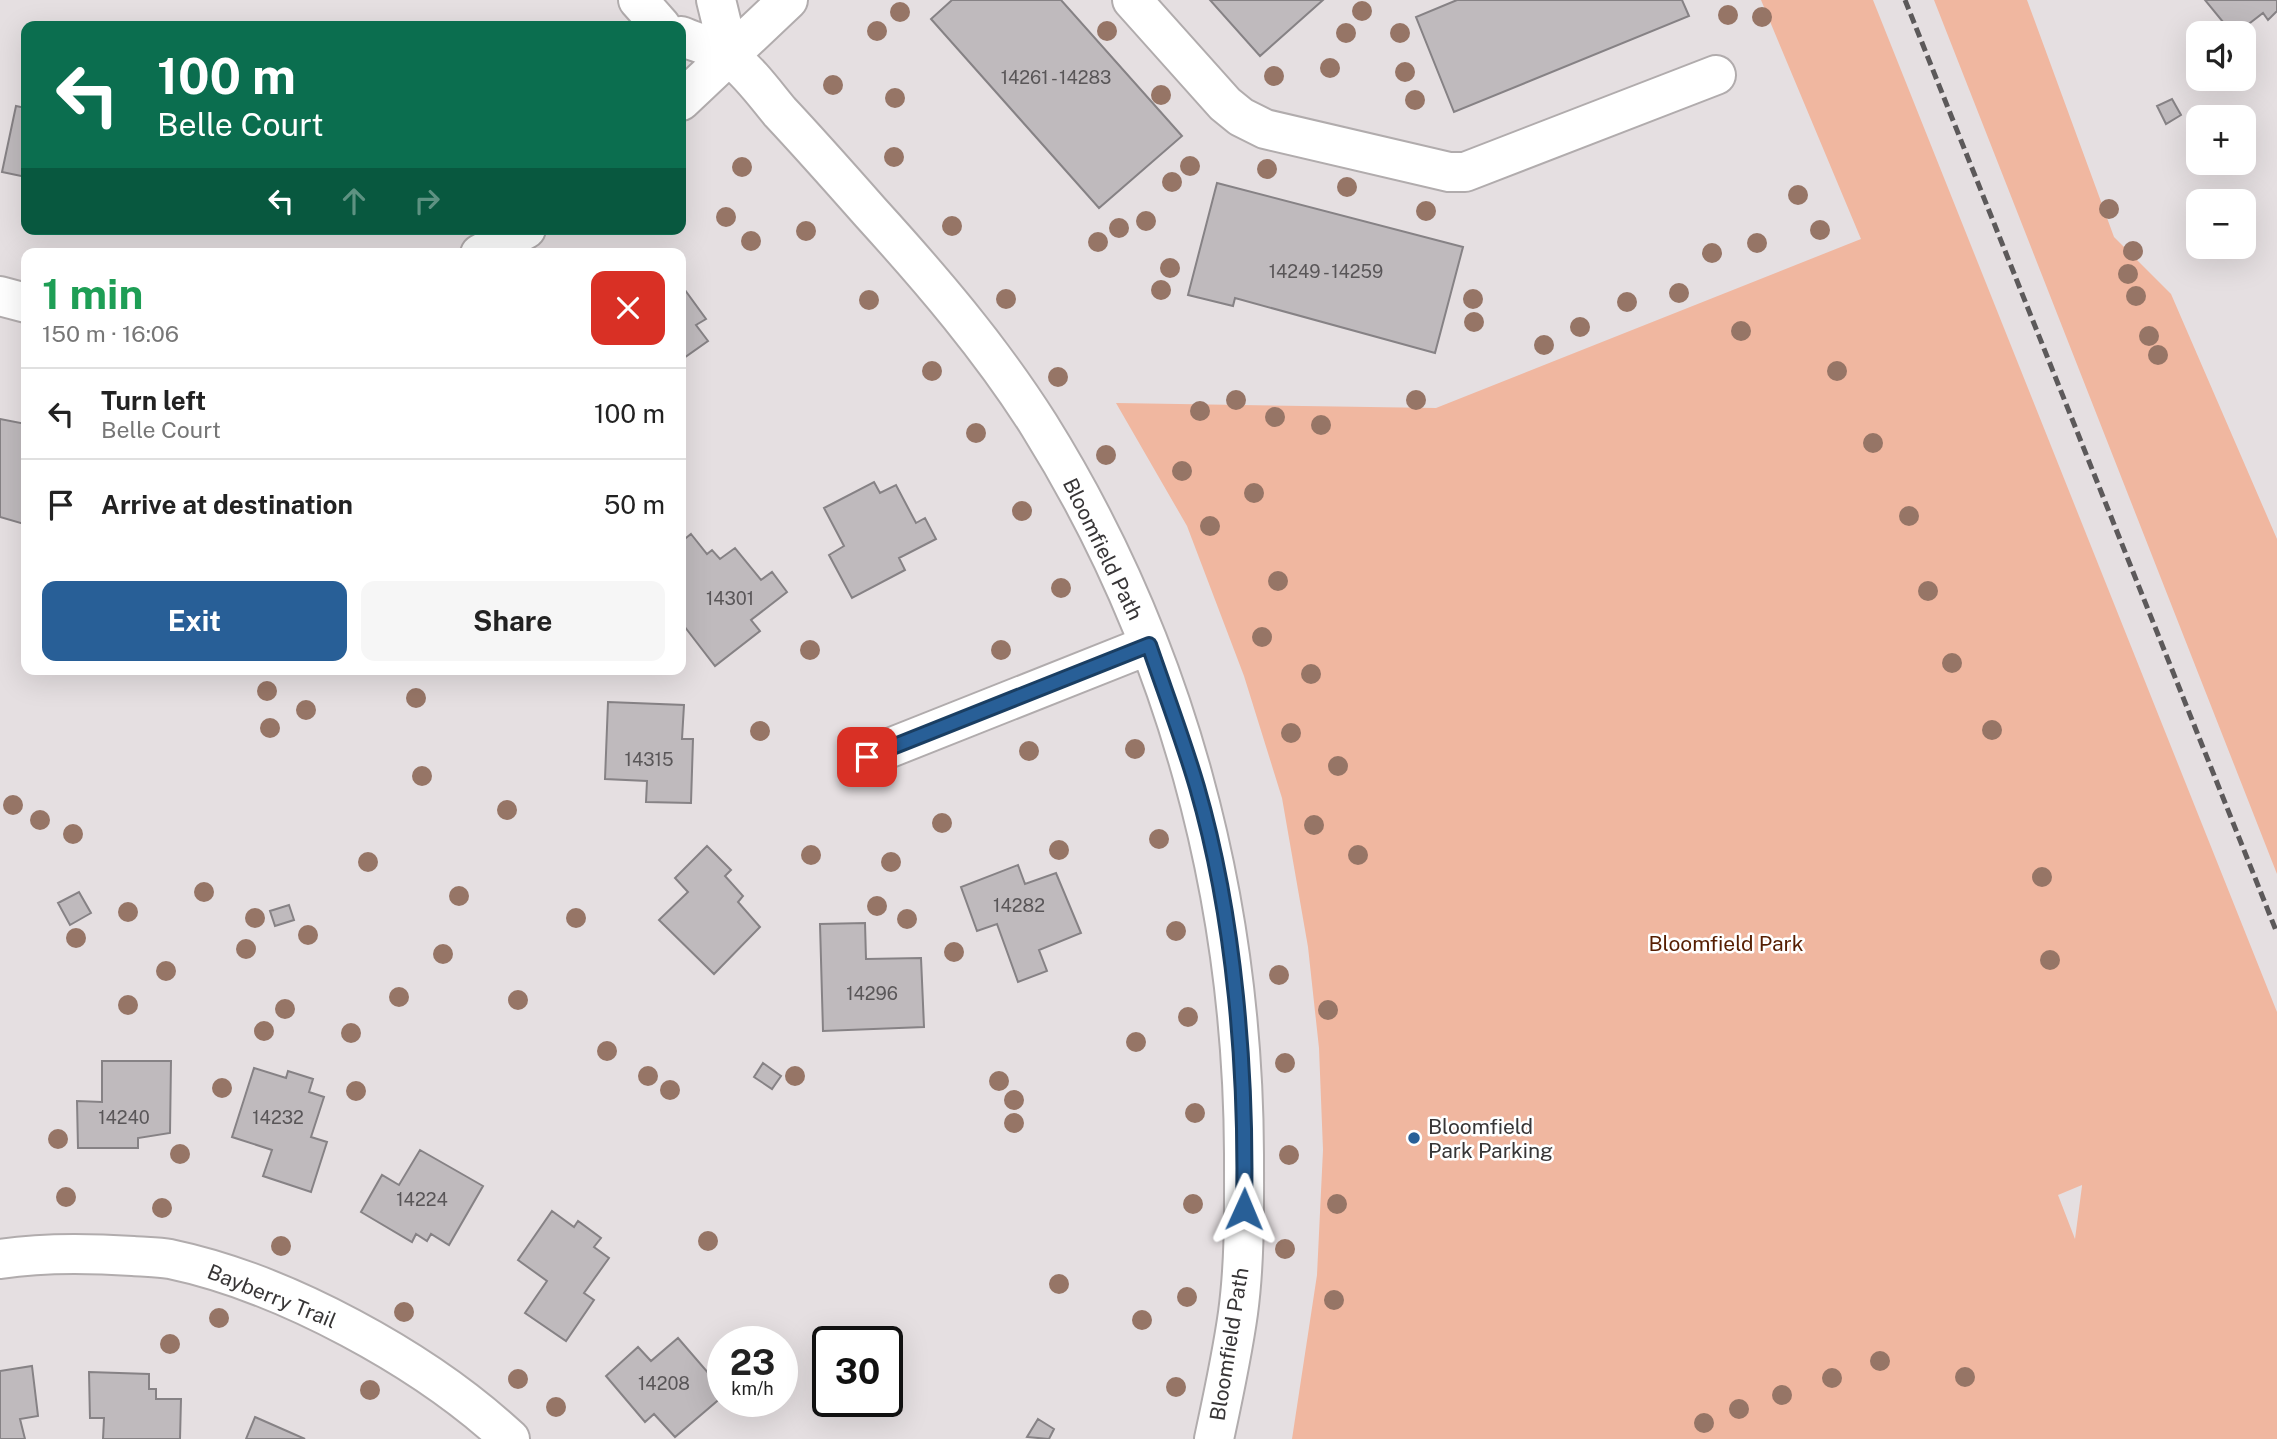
<!DOCTYPE html>
<html lang="en">
<head>
<meta charset="utf-8">
<style>
	:root { --surface:#fff; --page:#f6f6f6; --text:#222; --muted:#767676; --line:#e0e0e0; --accent:#285f97 }
	body { margin:0; font-family:"Public Sans",sans-serif; background:var(--page); color:var(--text); height:100vh; display:flex; flex-direction:column; font-size:26px; white-space:nowrap }
	* { box-sizing:border-box; margin:0 }
	p { font-size:23px; color:var(--muted) }
	.icon { flex:none; width:38px; height:38px; fill:none; stroke:currentColor; stroke-width:2; stroke-linecap:round; stroke-linejoin:round }
	.map { position:relative; flex:1; overflow:hidden }
	.sheet { position:absolute; left:21px; top:248px; width:665px; height:427px; display:flex; flex-direction:column; background:var(--surface); border-radius:14px; box-shadow:0 7px 28px #0002 }
	.sheet>* { flex:none }
	.hud { position:absolute; left:21px; top:21px; width:665px; height:214px; border-radius:14px; box-shadow:0 7px 28px #0002; background:#0b6e4f; color:#fff; overflow:hidden }
	.controls { position:absolute; left:2186px; top:21px; display:grid; gap:14px }
	.controls a { display:grid; place-items:center; width:70px; height:70px; border-radius:14px; background:var(--surface); box-shadow:0 7px 28px #0002; font-size:35px }
	.speed { position:absolute; left:707px; top:1326px; display:flex; gap:14px; font-size:35px; font-weight:700; text-align:center }
	.speed>* { display:grid; place-content:center; width:91px; height:91px; border-radius:50%; background:var(--surface); box-shadow:0 7px 28px #0002; line-height:1 }
	.speed small { font-size:18px; font-weight:400 }
	.speed .limit { border:4px solid #111; border-radius:10px; background:#fff; color:#111 }
	.pin { position:absolute; display:grid; place-items:center; width:60px; height:60px; color:#fff; margin:-30px; border-radius:14px; box-shadow:0 4px 10px #0006 }
	.me { position:absolute; width:77px; margin:-38px; rotate:1deg; stroke-linejoin:round; filter:drop-shadow(0 0 5px #0008) }
	.turn { display:flex; align-items:center; gap:24px; height:147px; padding:0 21px; font-size:32px }
	.turn .icon { width:91px; height:91px; stroke-width:2.5 }
	.turn b { display:block; font-size:49px; line-height:60px }
	.lanes { display:flex; align-items:center; height:66px; padding:0 21px; background:#0003; justify-content:center; gap:35px; direction:ltr }
	.lanes .off { opacity:.35 }
	.round { display:grid; place-items:center; flex:none; width:74px; height:74px; border-radius:14px; background:var(--page) }
	.headline { display:flex; align-items:center; justify-content:space-between; height:119px; padding:0 21px }
	h1 { font-size:42px; font-weight:700; line-height:52px; color:#1e9e55 }
	.primary-button { display:flex; gap:14px; margin-top:auto; padding:14px 21px }
	.primary-button a { flex:1; height:80px; border-radius:14px; background:var(--accent); color:#fff; font-size:28px; font-weight:700; line-height:80px; text-align:center }
	.primary-button a+a { background:var(--page); color:var(--text) }
	ul { padding:0; list-style:none }
	li { display:flex; align-items:center; gap:21px; height:91px; padding:0 21px; border-top:2px solid var(--line) }
	li div { flex:1 }
	li b { display:block; font-size:26px }
	li em { font-style:normal }
	.map>svg:first-child { display:block }
	.green { fill:#f0b7a0; fill-rule:evenodd }
	.building { fill:#bfbabd; stroke:#868285; stroke-width:2 }
	.lines { fill:none; stroke-linecap:round; stroke-linejoin:round }
	.minor-casing { stroke:#b1acad; stroke-width:42 }
	.minor { stroke:#fff; stroke-width:38 }
	.rail { stroke:#5c595a; stroke-width:5; stroke-dasharray:10 5; stroke-linecap:butt }
	.tree { fill:#967566 }
	.route-casing { stroke:#1a3e62; stroke-width:18 }
	.route { stroke:#285f97; stroke-width:12 }
	.poi-dot { fill:#285f97; stroke:#fff; stroke-width:2.5 }
	.labels { text-anchor:middle; dominant-baseline:central; stroke-width:5; stroke-linejoin:round; paint-order:stroke }
	.number-label { font-size:18px; fill:#595658 }
	.street-label { font-size:21px; fill:#373536; stroke:#fff }
	.park-label { font-size:21px; fill:#561e02; stroke:#fff }
	.poi-label { font-size:21px; fill:#373536; stroke:#fff; text-anchor:start }
</style>
</head>
<body>
<div class="map">
<svg width="2277" height="1439" viewBox="0 0 2277 1439">
	<rect width="100%" height="100%" fill="#e5dfe1"/>
	<path class="green" d="M1761,0H1873L2277,1012V1439H1292L1317,1275L1323,1150L1319,1048L1308,947L1282,798L1244,676L1187,526L1116,403L1436,408L1861,239ZM2082,1185V1186L2075,1239L2058,1195Z
		M1934,0H2027L2114,237L2171,294L2277,539V874Z"/>
	<path class="building" d="M952,0H1061L1182,136L1099,208L931,19Z
		M1210,0H1323L1260,56Z
		M1457,0H1682L1689,16L1454,112L1416,17Z
		M2205,0H2277V11L2268,20L2263,13L2237,33H2232Z
		M2172,99L2181,115L2166,124L2157,106Z
		M16,106L26,108V177L2,172Z
		M1217,183L1463,247L1435,353L1235,298L1233,306L1188,295Z
		M685,290L706,319L696,325L708,341L681,360V293Z
		M0,419L26,424L24,524L0,517Z
		M874,482L880,493L896,485L916,523L925,518L936,539L899,558L905,570L852,598L829,555L844,546L824,508Z
		M691,534L707,554L712,550L720,559L735,548L761,580L772,572L787,592L751,620L760,631L715,666L681,622V611L684,608L681,604V573L683,571L681,569V542Z
		M608,702L684,705L682,739H693L691,803L646,802L647,781L605,779Z
		M707,846L731,870L725,876L743,896L738,902L760,927L714,974L659,920L688,892L675,878Z
		M1018,865L1025,884L1056,873L1081,933L1039,950L1047,971L1018,982L997,924L977,931L961,887Z
		M79,892L91,913L70,925L58,903Z
		M289,905L294,920L275,926L270,911Z
		M865,923L866,959L921,958L924,1027L823,1031L820,924Z
		M102,1061H171L170,1133L138,1138V1148H78L77,1101L102,1102Z
		M763,1063L781,1076L772,1089L754,1077Z
		M254,1068L286,1078L288,1071L313,1079L309,1092L324,1097L311,1137L327,1142L311,1192L263,1176L272,1150L232,1137Z
		M420,1150L483,1186L449,1245L431,1234L427,1241L416,1234L412,1242L361,1212L382,1175L399,1185Z
		M552,1211L574,1227L578,1221L601,1238L594,1247L609,1258L584,1293L594,1300L566,1341L525,1313L547,1281L518,1260Z
		M678,1338L723,1390V1396L675,1437L654,1414L645,1422L606,1376L638,1347L651,1361Z
		M32,1366L38,1416L20,1419L25,1439H0V1371Z
		M89,1372L149,1374V1389H156V1399H181L180,1439H103L104,1418H90Z
		M255,1417L305,1439H246Z
		M1038,1419L1054,1429L1049,1439L1027,1437Z"/>
	<g class="lines">
		<defs>
			<path id="minor" d="M638,0L661,26
				M716,0L730,57
				M1132,0L1225,104L1241,117L1265,129L1449,172H1465L1716,75
				M681,36C697,43 719,48 732,59C750,73 765,94 780,112C811,145 841,179 871,213C931,279 991,349 1039,425C1176,644 1243,897 1244,1154C1244,1207 1245,1261 1238,1313C1232,1356 1223,1397 1214,1439
				M681,101L788,0
				M480,254L526,229
				M0,296L26,303
				M867,757L1149,645
				M0,1259C44,1252 88,1253 133,1256C145,1257 158,1257 170,1259C284,1283 424,1359 510,1439"/>
		</defs>
		<use href="#minor" class="minor-casing"/>
		<use href="#minor" class="minor"/>
		<path class="rail" d="M1905,0L2277,933"/>
	</g>
	<g class="tree">
		<circle cx="1362" cy="11" r="10"/>
		<circle cx="900" cy="12" r="10"/>
		<circle cx="1728" cy="15" r="10"/>
		<circle cx="1762" cy="17" r="10"/>
		<circle cx="877" cy="31" r="10"/>
		<circle cx="1107" cy="31" r="10"/>
		<circle cx="1346" cy="33" r="10"/>
		<circle cx="1400" cy="33" r="10"/>
		<circle cx="1330" cy="68" r="10"/>
		<circle cx="1405" cy="72" r="10"/>
		<circle cx="1274" cy="76" r="10"/>
		<circle cx="833" cy="85" r="10"/>
		<circle cx="1161" cy="95" r="10"/>
		<circle cx="895" cy="98" r="10"/>
		<circle cx="1415" cy="100" r="10"/>
		<circle cx="894" cy="157" r="10"/>
		<circle cx="1190" cy="166" r="10"/>
		<circle cx="742" cy="167" r="10"/>
		<circle cx="1267" cy="169" r="10"/>
		<circle cx="1172" cy="182" r="10"/>
		<circle cx="1347" cy="187" r="10"/>
		<circle cx="1798" cy="195" r="10"/>
		<circle cx="2109" cy="209" r="10"/>
		<circle cx="1426" cy="211" r="10"/>
		<circle cx="726" cy="217" r="10"/>
		<circle cx="1146" cy="221" r="10"/>
		<circle cx="952" cy="226" r="10"/>
		<circle cx="1119" cy="228" r="10"/>
		<circle cx="1820" cy="230" r="10"/>
		<circle cx="806" cy="231" r="10"/>
		<circle cx="751" cy="241" r="10"/>
		<circle cx="1098" cy="242" r="10"/>
		<circle cx="1757" cy="243" r="10"/>
		<circle cx="2133" cy="251" r="10"/>
		<circle cx="1712" cy="253" r="10"/>
		<circle cx="1170" cy="268" r="10"/>
		<circle cx="2128" cy="274" r="10"/>
		<circle cx="1161" cy="290" r="10"/>
		<circle cx="1679" cy="293" r="10"/>
		<circle cx="2136" cy="296" r="10"/>
		<circle cx="1006" cy="299" r="10"/>
		<circle cx="1473" cy="299" r="10"/>
		<circle cx="869" cy="300" r="10"/>
		<circle cx="1627" cy="302" r="10"/>
		<circle cx="1474" cy="322" r="10"/>
		<circle cx="1580" cy="327" r="10"/>
		<circle cx="1741" cy="331" r="10"/>
		<circle cx="2149" cy="336" r="10"/>
		<circle cx="1544" cy="345" r="10"/>
		<circle cx="2158" cy="355" r="10"/>
		<circle cx="932" cy="371" r="10"/>
		<circle cx="1837" cy="371" r="10"/>
		<circle cx="1058" cy="377" r="10"/>
		<circle cx="1236" cy="400" r="10"/>
		<circle cx="1416" cy="400" r="10"/>
		<circle cx="1200" cy="411" r="10"/>
		<circle cx="1275" cy="417" r="10"/>
		<circle cx="1321" cy="425" r="10"/>
		<circle cx="976" cy="433" r="10"/>
		<circle cx="1873" cy="443" r="10"/>
		<circle cx="1106" cy="455" r="10"/>
		<circle cx="1182" cy="471" r="10"/>
		<circle cx="1254" cy="493" r="10"/>
		<circle cx="1022" cy="511" r="10"/>
		<circle cx="1909" cy="516" r="10"/>
		<circle cx="1210" cy="526" r="10"/>
		<circle cx="1278" cy="581" r="10"/>
		<circle cx="1061" cy="588" r="10"/>
		<circle cx="1928" cy="591" r="10"/>
		<circle cx="1262" cy="637" r="10"/>
		<circle cx="810" cy="650" r="10"/>
		<circle cx="1001" cy="650" r="10"/>
		<circle cx="1952" cy="663" r="10"/>
		<circle cx="1311" cy="674" r="10"/>
		<circle cx="267" cy="691" r="10"/>
		<circle cx="416" cy="698" r="10"/>
		<circle cx="306" cy="710" r="10"/>
		<circle cx="270" cy="728" r="10"/>
		<circle cx="1992" cy="730" r="10"/>
		<circle cx="760" cy="731" r="10"/>
		<circle cx="1291" cy="733" r="10"/>
		<circle cx="1135" cy="749" r="10"/>
		<circle cx="1029" cy="751" r="10"/>
		<circle cx="1338" cy="766" r="10"/>
		<circle cx="422" cy="776" r="10"/>
		<circle cx="13" cy="805" r="10"/>
		<circle cx="507" cy="810" r="10"/>
		<circle cx="40" cy="820" r="10"/>
		<circle cx="942" cy="823" r="10"/>
		<circle cx="1314" cy="825" r="10"/>
		<circle cx="73" cy="834" r="10"/>
		<circle cx="1159" cy="839" r="10"/>
		<circle cx="1059" cy="850" r="10"/>
		<circle cx="811" cy="855" r="10"/>
		<circle cx="1358" cy="855" r="10"/>
		<circle cx="368" cy="862" r="10"/>
		<circle cx="891" cy="862" r="10"/>
		<circle cx="2042" cy="877" r="10"/>
		<circle cx="204" cy="892" r="10"/>
		<circle cx="459" cy="896" r="10"/>
		<circle cx="877" cy="906" r="10"/>
		<circle cx="128" cy="912" r="10"/>
		<circle cx="255" cy="918" r="10"/>
		<circle cx="576" cy="918" r="10"/>
		<circle cx="907" cy="919" r="10"/>
		<circle cx="1176" cy="931" r="10"/>
		<circle cx="308" cy="935" r="10"/>
		<circle cx="76" cy="938" r="10"/>
		<circle cx="246" cy="949" r="10"/>
		<circle cx="954" cy="952" r="10"/>
		<circle cx="443" cy="954" r="10"/>
		<circle cx="2050" cy="960" r="10"/>
		<circle cx="166" cy="971" r="10"/>
		<circle cx="1279" cy="975" r="10"/>
		<circle cx="399" cy="997" r="10"/>
		<circle cx="518" cy="1000" r="10"/>
		<circle cx="128" cy="1005" r="10"/>
		<circle cx="285" cy="1009" r="10"/>
		<circle cx="1328" cy="1010" r="10"/>
		<circle cx="1188" cy="1017" r="10"/>
		<circle cx="264" cy="1031" r="10"/>
		<circle cx="351" cy="1033" r="10"/>
		<circle cx="1136" cy="1042" r="10"/>
		<circle cx="607" cy="1051" r="10"/>
		<circle cx="1285" cy="1063" r="10"/>
		<circle cx="648" cy="1076" r="10"/>
		<circle cx="795" cy="1076" r="10"/>
		<circle cx="999" cy="1081" r="10"/>
		<circle cx="222" cy="1088" r="10"/>
		<circle cx="670" cy="1090" r="10"/>
		<circle cx="356" cy="1091" r="10"/>
		<circle cx="1014" cy="1100" r="10"/>
		<circle cx="1195" cy="1113" r="10"/>
		<circle cx="1014" cy="1123" r="10"/>
		<circle cx="58" cy="1139" r="10"/>
		<circle cx="180" cy="1154" r="10"/>
		<circle cx="1289" cy="1155" r="10"/>
		<circle cx="66" cy="1197" r="10"/>
		<circle cx="1193" cy="1204" r="10"/>
		<circle cx="1337" cy="1204" r="10"/>
		<circle cx="162" cy="1208" r="10"/>
		<circle cx="708" cy="1241" r="10"/>
		<circle cx="281" cy="1246" r="10"/>
		<circle cx="1285" cy="1249" r="10"/>
		<circle cx="1059" cy="1284" r="10"/>
		<circle cx="1187" cy="1297" r="10"/>
		<circle cx="1334" cy="1300" r="10"/>
		<circle cx="404" cy="1312" r="10"/>
		<circle cx="219" cy="1318" r="10"/>
		<circle cx="1142" cy="1320" r="10"/>
		<circle cx="170" cy="1344" r="10"/>
		<circle cx="1880" cy="1361" r="10"/>
		<circle cx="1965" cy="1377" r="10"/>
		<circle cx="1832" cy="1378" r="10"/>
		<circle cx="518" cy="1379" r="10"/>
		<circle cx="1176" cy="1387" r="10"/>
		<circle cx="370" cy="1390" r="10"/>
		<circle cx="1782" cy="1395" r="10"/>
		<circle cx="556" cy="1407" r="10"/>
		<circle cx="1739" cy="1409" r="10"/>
		<circle cx="1704" cy="1423" r="10"/>
	</g>
	<g class="lines">
		<defs>
			<path id="route" d="M867,757L1149,645C1165,692 1183,739 1197,787C1235,918 1247,1072 1244,1209"/>
		</defs>
		<use href="#route" class="route-casing"/>
		<use href="#route" class="route"/>
	</g>
	<circle class="poi-dot" cx="1414" cy="1138" r="7"/>
	<g class="labels">
		<g class="number-label">
			<text x="1056" y="77">14261 - 14283</text>
			<text x="1326" y="271">14249 - 14259</text>
			<text x="730" y="598">14301</text>
			<text x="649" y="759">14315</text>
			<text x="1019" y="905">14282</text>
			<text x="872" y="993">14296</text>
			<text x="124" y="1117">14240</text>
			<text x="278" y="1117">14232</text>
			<text x="422" y="1199">14224</text>
			<text x="664" y="1383">14208</text>
		</g>
		<g class="street-label">
			<text transform="translate(1103 549) rotate(64)">Bloomfield Path</text>
			<text transform="translate(272 1296) rotate(22)">Bayberry Trail</text>
			<text transform="translate(1229 1344) rotate(-81)">Bloomfield Path</text>
		</g>
		<g class="park-label">
			<text x="1726" y="943">Bloomfield Park</text>
		</g>
		<g class="poi-label">
			<text x="1428" y="1126">Bloomfield<tspan x="1428" dy="24">Park Parking</tspan></text>
		</g>
	</g>
</svg>
<div class="controls">
<a><svg class="icon" aria-label="sound" viewBox="0 0 24 24"><path d="M4 9h4l5-4v14l-5-4H4zM17 9q2 3 0 6"/></svg></a>
<a>+</a>
<a>−</a>
</div>
<div class="speed"><div>23<small>km/h</small></div><div class="limit">30</div></div>
<div class="pin" style="left:867px;top:757px;background:#d93025"><svg class="icon" aria-label="arrive" viewBox="0 0 24 24"><path d="M6 21V4h12l-3 4 3 4H6"/></svg></div>
<svg class="me" style="left:1244px;top:1209px" viewBox="-20 -20 40 40"><path d="M0-17L14 15 0 8-14 15z" fill="#285f97" stroke="#fff" stroke-width="4"/></svg>
<div class="hud">
<div class="turn"><svg class="icon" aria-label="left" viewBox="0 0 24 24"><path d="M17 20v-9H6M10 6l-5 5 5 5"/></svg><div><b>100 m</b>Belle Court</div></div>
<div class="lanes"><svg class="icon" aria-label="left" viewBox="0 0 24 24"><path d="M17 20v-9H6M10 6l-5 5 5 5"/></svg><svg class="icon off" aria-label="ahead" viewBox="0 0 24 24"><path d="M12 20V5M6 11l6-6 6 6"/></svg><svg class="icon off" aria-label="right" viewBox="0 0 24 24"><path d="M7 20v-9h11M14 6l5 5-5 5"/></svg></div>
</div>
<section class="sheet">
<div class="headline"><div><h1>1 min</h1><p>150 m · 16:06</p></div><a class="round" style="background:#d93025;color:#fff"><svg class="icon" aria-label="close" viewBox="0 0 24 24"><path d="M6 6l12 12M18 6L6 18"/></svg></a></div>
<ul>
<li><svg class="icon" aria-label="left" viewBox="0 0 24 24"><path d="M17 20v-9H6M10 6l-5 5 5 5"/></svg><div><b>Turn left</b><p>Belle Court</p></div><em>100 m</em></li>
<li><svg class="icon" aria-label="arrive" viewBox="0 0 24 24"><path d="M6 21V4h12l-3 4 3 4H6"/></svg><div><b>Arrive at destination</b></div><em>50 m</em></li>
</ul>
<div class="primary-button"><a>Exit</a><a>Share</a></div>
</section>
</div>
</body>
</html>
